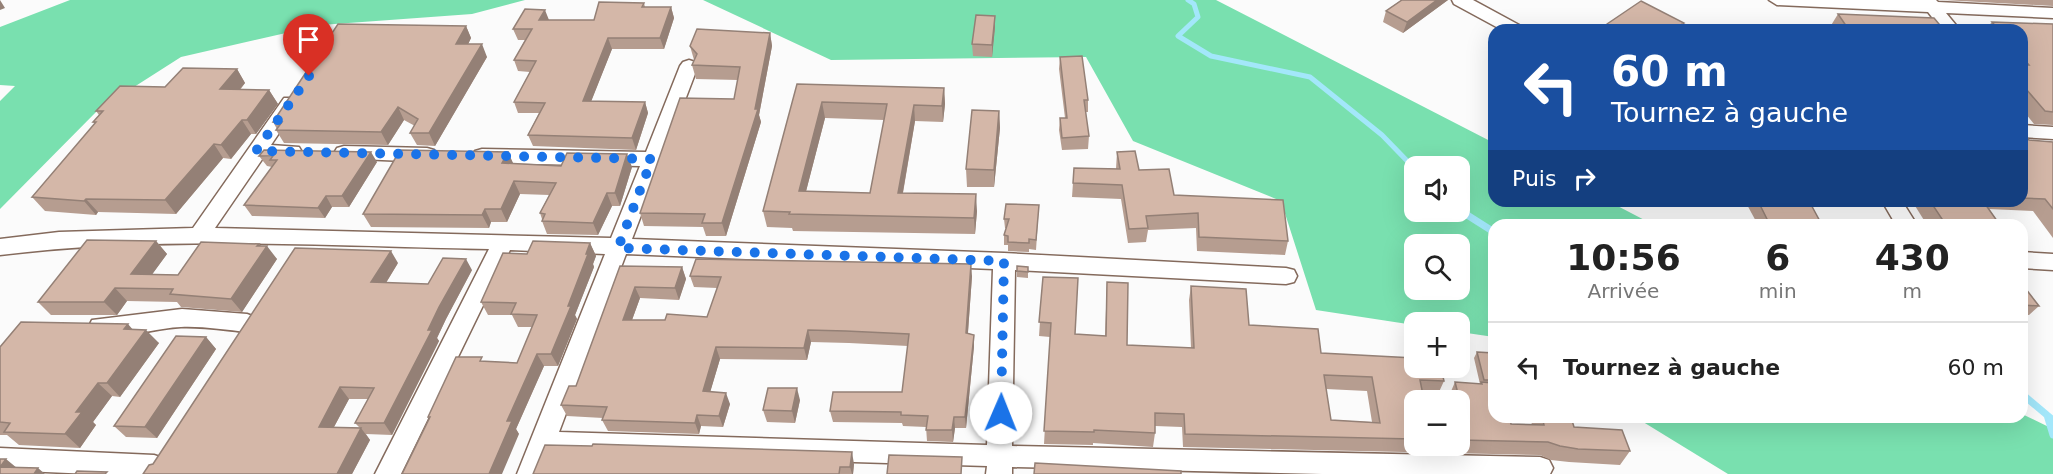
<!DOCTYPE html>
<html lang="fr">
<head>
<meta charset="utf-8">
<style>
	:root { --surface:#fff; --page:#f6f6f6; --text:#222; --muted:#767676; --line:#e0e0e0 }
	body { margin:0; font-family:"DejaVu Sans",sans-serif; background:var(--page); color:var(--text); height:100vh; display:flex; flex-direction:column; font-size:22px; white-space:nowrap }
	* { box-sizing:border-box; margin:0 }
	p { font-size:20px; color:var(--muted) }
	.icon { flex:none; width:33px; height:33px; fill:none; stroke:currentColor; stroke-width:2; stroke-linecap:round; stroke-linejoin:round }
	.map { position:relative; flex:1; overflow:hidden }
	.details { position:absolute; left:1488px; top:219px; width:540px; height:204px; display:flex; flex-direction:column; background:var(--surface); border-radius:18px; box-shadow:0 6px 24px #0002 }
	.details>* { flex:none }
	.guide { position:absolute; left:1488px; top:24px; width:540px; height:183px; border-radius:18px; box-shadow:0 6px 24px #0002; background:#1a4fa0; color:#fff; overflow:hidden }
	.tools { position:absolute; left:1404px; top:156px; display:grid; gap:12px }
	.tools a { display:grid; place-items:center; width:66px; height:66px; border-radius:12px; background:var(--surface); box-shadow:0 6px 24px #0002; font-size:30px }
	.pin { position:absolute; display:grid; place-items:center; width:51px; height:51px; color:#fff; margin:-62px -26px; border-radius:50% 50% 50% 0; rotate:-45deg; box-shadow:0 0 6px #0007 }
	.pin .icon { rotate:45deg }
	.me { position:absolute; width:66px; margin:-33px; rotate:1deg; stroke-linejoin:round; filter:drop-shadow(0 0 4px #0008) }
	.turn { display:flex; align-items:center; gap:21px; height:126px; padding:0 24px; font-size:27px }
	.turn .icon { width:78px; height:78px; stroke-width:2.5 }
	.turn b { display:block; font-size:42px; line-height:51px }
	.then { display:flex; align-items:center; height:57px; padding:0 24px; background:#0003; gap:12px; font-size:22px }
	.eta { display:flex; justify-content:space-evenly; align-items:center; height:102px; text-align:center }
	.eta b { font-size:36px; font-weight:700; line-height:42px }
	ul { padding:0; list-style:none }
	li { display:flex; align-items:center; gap:18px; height:90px; padding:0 24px; border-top:2px solid var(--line) }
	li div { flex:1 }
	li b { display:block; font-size:22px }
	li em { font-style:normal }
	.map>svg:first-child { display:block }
	.forest { fill:#79e0af; fill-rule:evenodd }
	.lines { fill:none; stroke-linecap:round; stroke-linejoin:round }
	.stream-far1 { stroke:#a3e7fa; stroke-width:5 }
	.stream { stroke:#a3e7fa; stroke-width:7 }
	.minor-casing { stroke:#846a5c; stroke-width:3 }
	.minor { fill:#fff; fill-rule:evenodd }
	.wall { fill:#b69d90; fill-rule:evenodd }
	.shaded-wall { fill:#948076 }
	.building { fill:#d4b7a8; stroke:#948076; stroke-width:1.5; fill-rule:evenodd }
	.route { stroke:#1a73e8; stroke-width:10; stroke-dasharray:0 18 }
</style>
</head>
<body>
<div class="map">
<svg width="2053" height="474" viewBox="0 0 2053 474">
	<rect width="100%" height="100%" fill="#fbfbfb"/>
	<path class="forest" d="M70,0H525L472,14L321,25L181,57L98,110L0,209V101L15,86L0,85V27Z
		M703,0H1216L1494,143V201H1608L1654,225H1494V337L1460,332V322H1414V325L1316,310L1281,201L1133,141L1086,57L831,60ZM1414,166H1460V212H1414ZM1414,244H1460V290H1414Z
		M2022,414L2053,429V474H1728L1635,417H2022Z"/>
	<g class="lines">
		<path class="stream-far1" d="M1188,0L1194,4L1198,17L1178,36L1211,56L1310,77L1382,135L1414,168
			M1460,210L1466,214"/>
		<path class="stream" d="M1464,213L1494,232
			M2022,394L2053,420
			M2047,415L2053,435"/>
		<defs>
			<path id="minor" d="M1452,0H1473L1521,26L1524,30H1502L1454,4Z
				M1769,0H1936L1938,2L2053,8V18L1946,13L1960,30H1942L1928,12L1777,5Z
				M689,60L695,62L698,66L632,239L1004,253L1286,268L1294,270L1297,276L1294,282L1286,284L1015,270L1012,446L1540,457L1549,460L1553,468L1550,474H1322L1012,467V474H986L987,466L551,453L543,474H517L605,254L510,250L401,474H375L489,249C326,246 162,235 0,255V239L59,232L193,228L284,98H298L300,102L271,145L299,147L302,152L299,157L263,158L215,228L611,238L640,166L482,163L475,161L472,156L475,151L482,149L646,152L680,66L683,62ZM626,254L993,269L987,445L559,432Z
				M2022,125L2053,127V139L2022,137Z
				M344,146L427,148L434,150L437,155L434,160L427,162L337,158L334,153L337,148Z
				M1882,201H1902L1917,225H1896Z
				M2022,252L2053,254V270L2022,268Z
				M182,309L247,314L255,317L258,323L255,329L247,332C226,330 202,326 181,327C152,328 120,342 92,332L89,326L92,320Z
				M0,448L154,455L163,458L167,466L162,474H91L0,470Z"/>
		</defs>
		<use href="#minor" class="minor-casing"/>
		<use href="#minor" class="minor"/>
	</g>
	<path class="wall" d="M1401,0H1448L1403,33L1383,22L1386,11Z
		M1943,0H2053V6Z
		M644,3L645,7H671L674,18L664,49H612L591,101L645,102L648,113L636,150L533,146L528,135L539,113H518L514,102L530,72L518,71L514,60L525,40H518L513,29L549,20H594Z
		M1838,14L1944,30H1820L1821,29H1832L1830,27Z
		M1992,22L2053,24V125L2034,124L2022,109V30H1985Z
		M466,26L471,38L468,44L487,57L435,146L417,145L410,133L415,126L404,120L388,145L284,143L276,130L277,129L273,122Z
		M995,27L992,57L973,56L972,44Z
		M770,33L772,46L759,115L761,122L726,236H706L703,227L644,226L640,213L734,99L738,80L696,79L692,65L694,60L690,46Z
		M1060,57L1088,100V112H1085L1089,136L1088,149L1062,150L1059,130L1060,118H1065L1059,69Z
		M237,69L245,83L240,90H269L278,104L256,134H251L231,159L223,158L176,214L98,212L96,215L45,211L32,197L95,124L93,122L99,115L96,111L165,87Z
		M797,84L944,88L945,104L943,122L915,121L903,193L977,211L975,234L793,231L792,228L767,227L763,211ZM825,118L884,120L870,193L806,191Z
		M999,111L1000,128L994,187H967L966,169Z
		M2022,131L2029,140L2053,142V238L2033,211L1989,209L2000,225H1927L1912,201H2022Z
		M1117,152L1139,170L1174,195L1288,241L1285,255L1197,251L1196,228L1148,230L1146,242L1128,243L1121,199L1072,197L1074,168L1116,169Z
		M259,156L377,162L349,207H332L325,218L252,216L244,205L272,167L267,166Z
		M513,164L561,166L632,167L620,206H612L598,235L547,234L542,221V219L540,213L549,195L520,194L507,222H491L489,228L371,227L363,214Z
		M1745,201H1809L1822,225H1758Z
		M1039,205L1036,250L1029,249V252L1008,251V245H1004V235L1006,228H1005L1004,219Z
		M156,241L167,254L152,274L178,275L259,244L277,259L242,312L181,307L177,302L127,301L117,315H51L38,302Z
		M590,243L596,256L593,264L594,267L575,315L577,319L558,366H544L516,429L519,434L429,418L428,417L484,361L517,363L532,327H518L512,315H488L481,302L527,254Z
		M398,263L386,283L428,284L472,270L446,319L437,338L439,341L392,435L366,434L370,440L352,474H143L153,464ZM349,399H368L355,423L360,428L334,427Z
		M620,266L682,267L686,279L679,300L640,298L632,320H665L707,317L717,288L694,287L690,276H972L968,333L974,335V346L966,428H955L953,442L927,441L926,427L903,426L902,423L833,422L830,411L902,392L908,346L849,343L811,342L807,360L720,359L710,392L730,404L723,427L701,426L699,434L608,431L602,420L603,418L567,416L561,405L576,386Z
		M1017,266L1028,267V278L1017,277Z
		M1043,277L1075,334L1105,336L1107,282L1127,345L1191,348L1189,300L1191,286L1249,325L1321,353L1444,381L1438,394H1423L1414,400V446H1460V400H1450L1449,396L1455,382L1480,384L1474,358L1477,352L1494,353V417L1511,424L1532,425L1530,417H1571L1574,427L1630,451L1620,465L1569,462L1551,460L1540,455L1183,447L1182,427L1155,426V433L1153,447L1093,443V445L1044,444L1050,337L1039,336ZM1326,389L1367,391L1372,422L1331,420Z
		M2022,284L2039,306L2029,315H2022Z
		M132,329L159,343L120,397L112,396L93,422L96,425L80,448L19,445L7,435H0V347Z
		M206,337L216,349L157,438L126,437L114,426Z
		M800,400L795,423L767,422L763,410Z
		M854,464L853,474H533Z"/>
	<path class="shaded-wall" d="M0,0L5,8L0,10Z
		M1437,0H1448L1403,33L1407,22Z
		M671,7L674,18L664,49L660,38Z
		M545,10L549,20H539Z
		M995,16V27L992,57V45Z
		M1684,23L1680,30H1673Z
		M466,26L471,38L462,57L456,44Z
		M770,33L772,46L759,115L761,122L726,236L722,223L755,109Z
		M608,38L612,49L587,112L583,101Z
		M482,44L487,57L435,146L429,133Z
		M237,69L245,83L229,102L220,89Z
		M944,88L945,104L943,122L942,106Z
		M269,90L278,104L256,134L247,120Z
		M645,102L648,113L636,150L632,138Z
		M822,102L825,118L802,207L799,191Z
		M914,105L915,121L900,209L898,193Z
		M398,107L404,120L388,145L381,132Z
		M999,111L1000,128L994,187V170Z
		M242,120L251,134L231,159L221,145Z
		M214,144L223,158L176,214L165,200Z
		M371,152L377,162L349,207L342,196Z
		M508,152L514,165L502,163Z
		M627,154L632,167L620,206L615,193Z
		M514,181L520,194L507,222L501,209Z
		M607,193L612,206L598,235L593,223Z
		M976,194L977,211L975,234L974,218Z
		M326,196L332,207L325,218L318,208Z
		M86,199L98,212L96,215L84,201Z
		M485,209L491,222L489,228L482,215Z
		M156,241L167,254L143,287L131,274Z
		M590,243L596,256L593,264L594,267L575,315L577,319L558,366L551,354Z
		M259,244L264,251L267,246L277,259L242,312L231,299Z
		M391,251L398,263L379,294L371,282Z
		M466,259L472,270L446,319L437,338L439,341L392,435L384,423L439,307Z
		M971,264L972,276L967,345L966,333Z
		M682,267L686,279L679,300L675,288Z
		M635,287L640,298L628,331L623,320Z
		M115,288L127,301L117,315L104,302Z
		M128,324L140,338L146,330L159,343L120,397L107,383L124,329Z
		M808,330L811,342L807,360L804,348Z
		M974,335V346L966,428L965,417Z
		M206,337L216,349L157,438L145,427Z
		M716,347L720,359L707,403L703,391Z
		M537,354L544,366L516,429L519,434L502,474H489L507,421Z
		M98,383L112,396L93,422L96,425L80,448L65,434L76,412Z
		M340,387L349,399L328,438L319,427Z
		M797,388L800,400L795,423L792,411Z
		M726,393L730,404L723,427L719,416Z
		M697,415L701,426L699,434L695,423Z
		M954,417L955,428L953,442L952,430Z
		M361,428L370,440L352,474H337Z
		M852,452L854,464L853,474H852L850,467Z
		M6,459L23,473L0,467Z
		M38,468L45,474H34Z"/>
	<path class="building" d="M1402,0H1437L1407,22L1386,11Z
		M1641,1L1684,23L1673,30H1601L1607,24Z
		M599,2L644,3L642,7H671L660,38H608L583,101L645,102L632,138L528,135L545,103L514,102L536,61L514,60L532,29H513L525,9L545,10L539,20H594Z
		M1838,14L1934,18L1944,30H1822L1821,29L1849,30Z
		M976,15L995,16L992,45L972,44Z
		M1992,22L2053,24V112L2045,111L2026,89H2022V65H2029L2022,57V30H1999Z
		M338,24L466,26L456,44H482L429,133H410L418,119L398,107L381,132L276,130L282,122H273Z
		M697,29L770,33L755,109H758L722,223H702L705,214L640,213L680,98L734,99L740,67L692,65L697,54L690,46Z
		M1082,56L1088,100H1084L1089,136L1062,138L1060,118H1067L1060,57Z
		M183,68L237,69L220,89L269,90L247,120H242L221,145L214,144L165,200L86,199L84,201L32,197L96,122H93L103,111H96L120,86L165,87Z
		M797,84L944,88L942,106L914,105L898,193L976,194L974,218L789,214L790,212L763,211ZM822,102L887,104L870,193L799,191Z
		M972,110L999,111L994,170L966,169Z
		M2022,131L2029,140L2053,142V209L2045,199L2022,198Z
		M264,150L371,152L342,196H326L318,208L244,205L277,160H270L273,156H259Z
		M400,150L508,152L502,163L561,166L567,153L627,154L615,193H607L593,223L542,221L545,214L540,213L556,183L514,181L501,209H485L482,215L363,214Z
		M1135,151L1139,170L1169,169L1174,195L1283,200L1288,241L1199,237L1198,213L1146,216L1148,228L1129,229L1122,185L1073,183L1074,168L1120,169L1117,152Z
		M1758,201H1809L1822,225H1770Z
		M1930,201H1983L2000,225H1946Z
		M1006,204L1039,205L1036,240L1029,239V243L1008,242V236L1004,235L1009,219H1004Z
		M87,240L156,241L131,274L178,275L201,242L259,244L257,246H267L231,299L170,294L173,289L115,288L104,302H38Z
		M533,241L590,243L586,254H588L568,306H571L551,354H537L507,421H512L489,474H402L430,417H428L456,357H482L480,361L517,363L537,315L511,314L516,303L481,302L503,253L527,254Z
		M295,248L391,251L371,282L428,284L443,258L466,259L439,307L428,330H432L384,423H355L374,388L340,387L319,427L361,428L337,474H143L149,465L153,464Z
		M696,259L971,264L966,333L974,335L965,417H954L952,430H926L928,416L901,415V412L830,411L833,392H902L909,334L846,331L808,330L804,348L716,347L703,391L726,393L719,416L697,415L695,423L602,420L607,407L561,405L569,386H576L620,266L682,267L675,288L635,287L623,320H665L667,314L707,317L721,277L690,276Z
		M1017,266L1028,267V272L1017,271Z
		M1043,277L1078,278L1075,334L1106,336L1107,282L1128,283L1127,345L1194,348L1191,286L1246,289L1249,325L1318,329L1321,353L1414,358V368H1441L1444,381L1420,380L1424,400H1414V439L1185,434L1184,414L1155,413V433L1094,430V432L1044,431L1051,323L1039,322ZM1324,375L1372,377L1380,423L1331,420Z
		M2022,284L2039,306L2022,305Z
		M21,322L128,324L124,329L146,330L107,383H98L76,412H82L65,434L4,432L10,423L0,422V347Z
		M176,336L206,337L145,427L114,426Z
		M1477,352L1494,353V380H1484Z
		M1455,382L1482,384L1481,382L1494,383V417H1510L1511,424L1544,425L1542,417H1571L1574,427L1622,430L1630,451L1578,449L1560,446L1548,442L1460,440V421H1465Z
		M768,388H797L792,411L763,410Z
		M593,444L852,452L850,467H840L839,474H533L545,445L592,446Z
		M889,455L962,457L961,474H887Z
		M0,459H6L0,467L38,468L34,474H0Z
		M1035,463L1181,471V474H1034Z
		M77,471L107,472L105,474H75Z"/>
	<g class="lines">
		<path class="route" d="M309,76L256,151L652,159L618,248L1004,261L1001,413"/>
	</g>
</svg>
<div class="tools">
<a><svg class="icon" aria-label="sound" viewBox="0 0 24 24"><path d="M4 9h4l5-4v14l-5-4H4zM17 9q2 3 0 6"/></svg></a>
<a><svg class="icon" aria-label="search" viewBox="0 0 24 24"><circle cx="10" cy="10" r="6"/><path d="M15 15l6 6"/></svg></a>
<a>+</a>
<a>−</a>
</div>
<div class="pin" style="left:309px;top:76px;background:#d93025"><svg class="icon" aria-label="arrive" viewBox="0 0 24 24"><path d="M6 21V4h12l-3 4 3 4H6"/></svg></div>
<svg class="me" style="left:1001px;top:413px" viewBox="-20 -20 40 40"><circle r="19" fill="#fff"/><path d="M0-13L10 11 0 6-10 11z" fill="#1a73e8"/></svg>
<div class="guide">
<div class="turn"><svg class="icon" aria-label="left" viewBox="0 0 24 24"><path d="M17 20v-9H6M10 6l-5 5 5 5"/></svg><div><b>60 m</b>Tournez à gauche</div></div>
<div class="then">Puis<svg class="icon" aria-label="right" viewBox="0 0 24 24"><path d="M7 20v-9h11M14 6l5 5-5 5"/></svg></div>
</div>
<section class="details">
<div class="eta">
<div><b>10:56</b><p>Arrivée</p></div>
<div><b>6</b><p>min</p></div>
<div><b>430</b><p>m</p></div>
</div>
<ul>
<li><svg class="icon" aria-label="left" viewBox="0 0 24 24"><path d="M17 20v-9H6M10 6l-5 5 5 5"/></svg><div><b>Tournez à gauche</b></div><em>60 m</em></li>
</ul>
</section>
</div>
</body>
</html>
